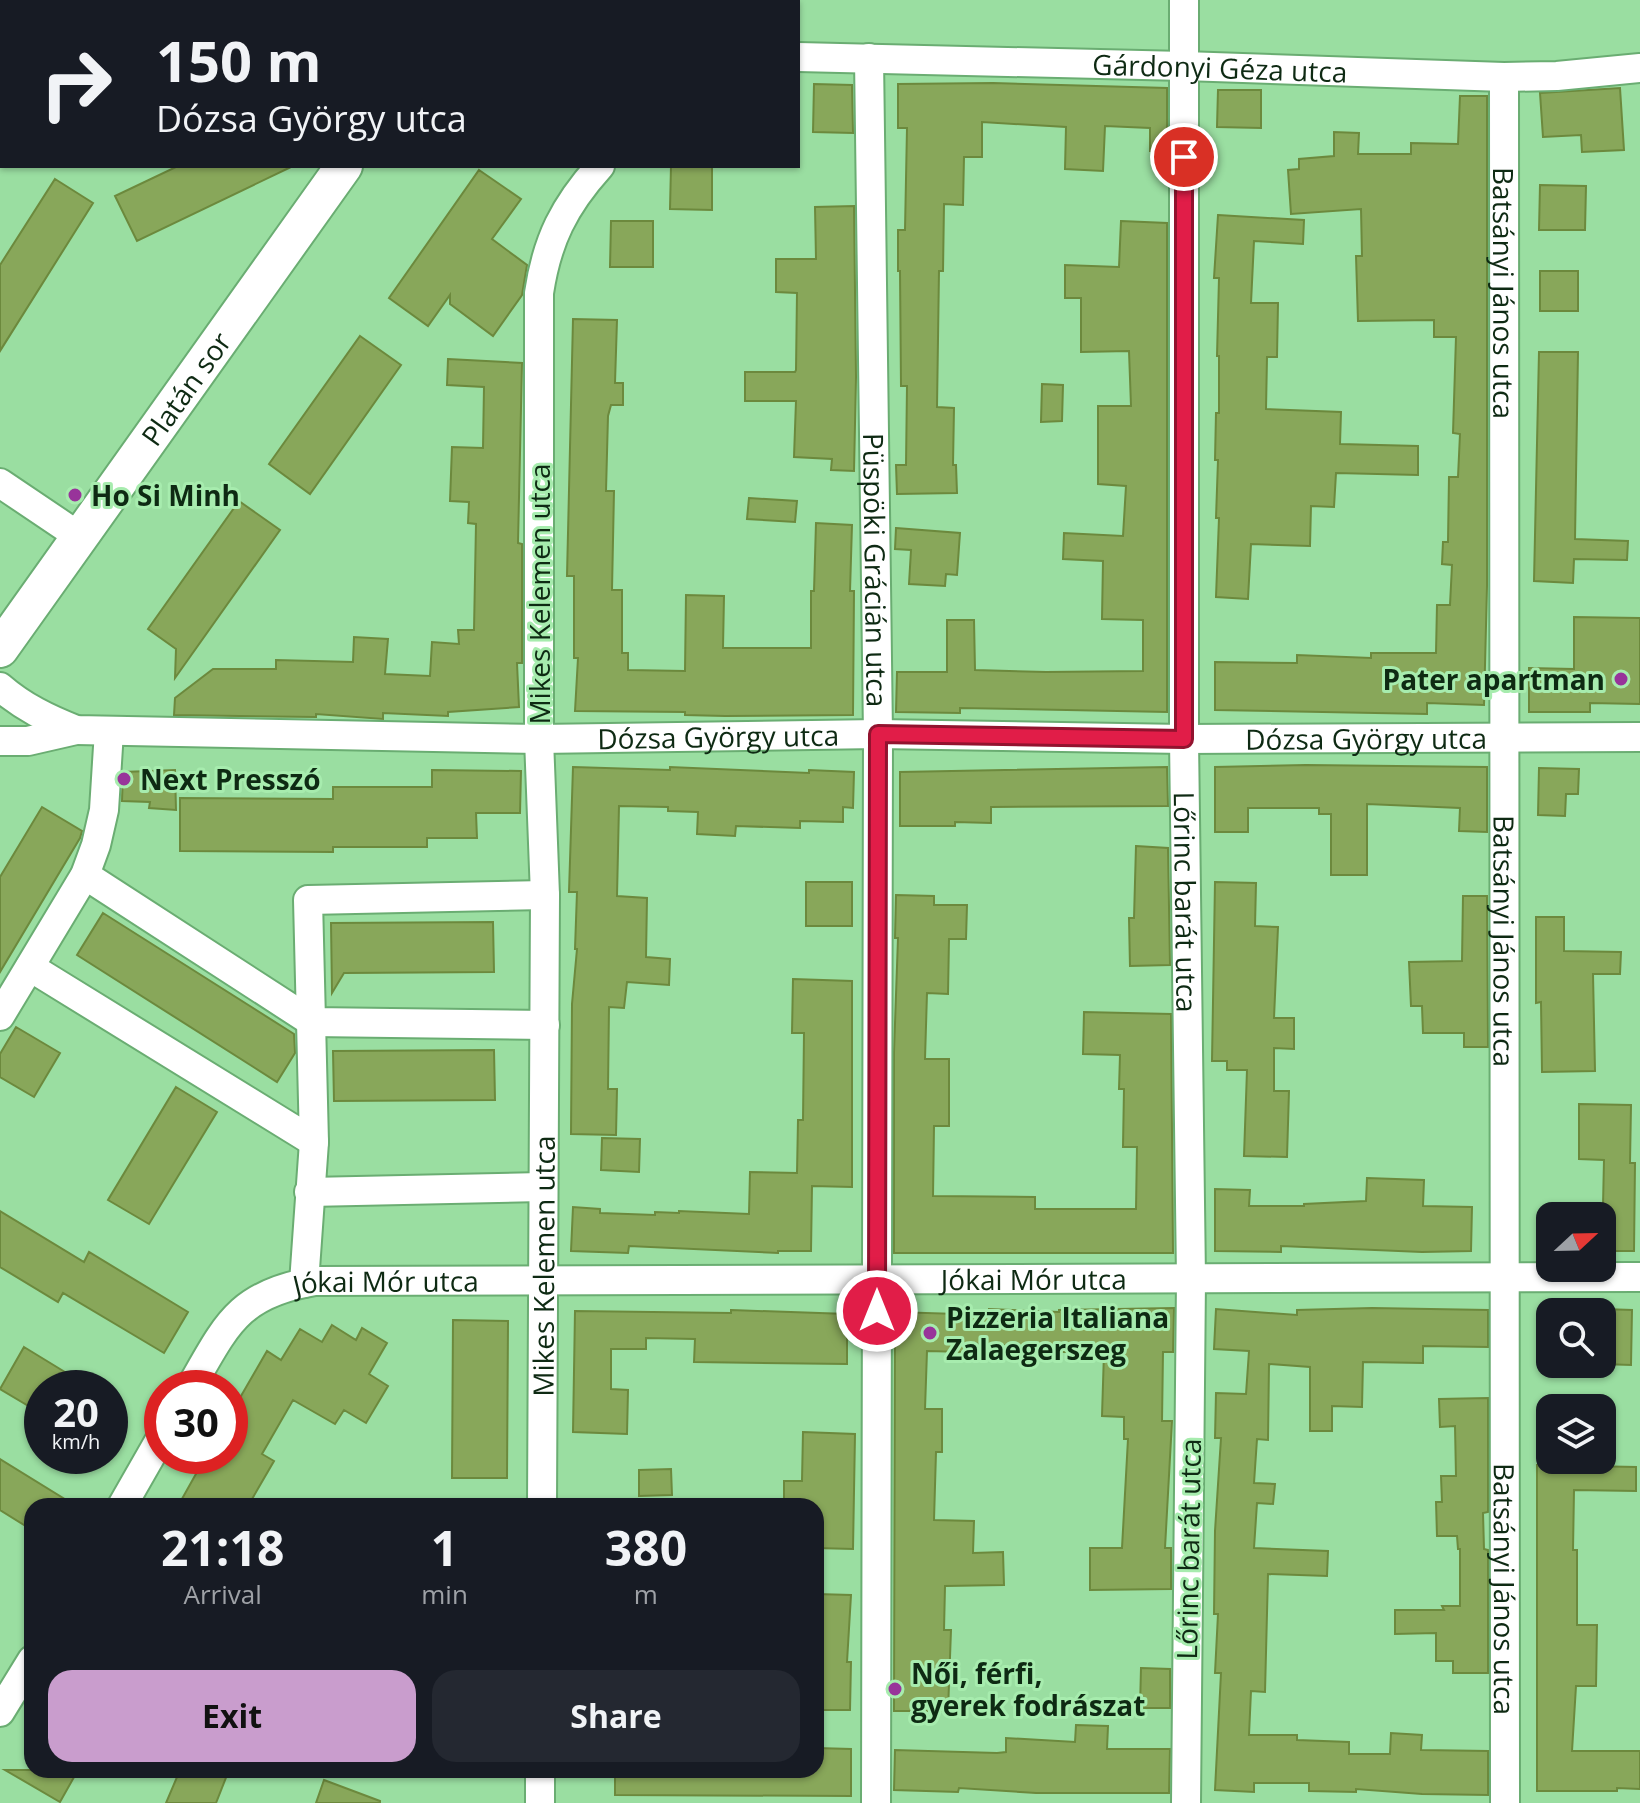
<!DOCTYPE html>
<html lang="en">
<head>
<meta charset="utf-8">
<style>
	:root { --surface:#171b24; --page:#242831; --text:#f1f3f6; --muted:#9ea1a6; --accent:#c99dcd }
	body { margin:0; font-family:"Open Sans",sans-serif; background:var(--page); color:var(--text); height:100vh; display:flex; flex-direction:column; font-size:30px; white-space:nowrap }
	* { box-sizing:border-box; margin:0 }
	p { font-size:26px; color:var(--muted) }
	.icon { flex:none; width:44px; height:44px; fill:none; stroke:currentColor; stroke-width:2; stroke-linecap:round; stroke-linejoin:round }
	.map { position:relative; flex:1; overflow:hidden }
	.details { position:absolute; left:24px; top:1498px; width:800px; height:280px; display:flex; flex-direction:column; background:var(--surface); border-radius:24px; box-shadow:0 2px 6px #0004 }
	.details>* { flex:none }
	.banner { position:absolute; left:0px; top:0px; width:800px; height:168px; box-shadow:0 2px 6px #0004; background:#171b24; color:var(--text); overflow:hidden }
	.needle { width:52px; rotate:68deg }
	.tools { position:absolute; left:1536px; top:1202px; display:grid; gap:16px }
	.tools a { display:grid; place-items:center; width:80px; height:80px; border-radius:16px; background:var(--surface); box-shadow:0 2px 6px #0004; font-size:40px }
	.speed { position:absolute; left:24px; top:1370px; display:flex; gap:16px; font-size:40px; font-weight:700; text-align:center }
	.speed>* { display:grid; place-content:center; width:104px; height:104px; border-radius:50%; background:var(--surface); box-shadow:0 2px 6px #0004; line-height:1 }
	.speed small { font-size:20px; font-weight:400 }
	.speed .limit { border:12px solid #d22; background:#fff; color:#111 }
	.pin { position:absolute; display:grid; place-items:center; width:68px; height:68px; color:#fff; margin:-34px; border:4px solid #fff; border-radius:50%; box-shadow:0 2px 8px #0007 }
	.me { position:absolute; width:88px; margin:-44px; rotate:0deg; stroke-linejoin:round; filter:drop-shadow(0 0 6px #0008) }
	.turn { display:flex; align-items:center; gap:28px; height:168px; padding:0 24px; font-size:36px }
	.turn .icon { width:104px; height:104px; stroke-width:2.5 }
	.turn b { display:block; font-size:56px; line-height:68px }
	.eta { display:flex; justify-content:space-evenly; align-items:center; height:136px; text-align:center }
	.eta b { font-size:48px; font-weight:700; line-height:56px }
	.primary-button { display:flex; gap:16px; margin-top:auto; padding:16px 24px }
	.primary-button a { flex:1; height:92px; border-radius:24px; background:var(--accent); color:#111; font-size:32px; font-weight:700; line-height:92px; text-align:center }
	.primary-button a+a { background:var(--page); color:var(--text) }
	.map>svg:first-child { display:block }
	.building { fill:#88a75a; stroke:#6c893d; stroke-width:2 }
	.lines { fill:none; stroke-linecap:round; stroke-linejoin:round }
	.minor-casing { stroke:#6aad72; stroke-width:32 }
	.tertiary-casing { stroke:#6aad72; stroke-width:40 }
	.minor { stroke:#fff; stroke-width:28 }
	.tertiary { stroke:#fff; stroke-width:36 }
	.route-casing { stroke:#92132f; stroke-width:20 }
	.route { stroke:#e11d48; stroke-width:14 }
	.poi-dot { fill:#98349a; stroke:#a7ecae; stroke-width:3 }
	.labels { text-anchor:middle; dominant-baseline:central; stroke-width:6; stroke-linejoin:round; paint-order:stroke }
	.street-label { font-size:28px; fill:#0e2a13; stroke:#a7ecae }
	.poi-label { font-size:28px; font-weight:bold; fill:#0e2a13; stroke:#a7ecae; text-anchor:start }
</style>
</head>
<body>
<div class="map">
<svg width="1640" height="1803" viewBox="0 0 1640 1803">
	<rect width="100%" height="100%" fill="#9adea1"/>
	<path class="building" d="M993,83L1167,88V152L1150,151V128L1105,126L1103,171L1065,169L1066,127L982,122V157H964L963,205L944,204L943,271H939L937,407L954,408L953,465H956L957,493L897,494L896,465H906L907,386H901L900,271H898V230H905L907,128H898V84Z
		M814,84L852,85L853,133L813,132Z
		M1620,88L1624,150L1582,152L1581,135L1543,137L1540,93Z
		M1218,90H1261V128L1217,127Z
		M1460,96H1487V586L1484,705L1427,703V714L1215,710V662L1297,663V655L1371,658V653H1436L1437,605H1450L1452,565L1442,564L1443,542H1448L1449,477H1458L1460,434L1453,433L1456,337H1434V320L1358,321L1356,256H1362L1361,209L1291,214L1288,170L1299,169V159L1334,156V132L1359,133L1358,154H1411V143L1458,144Z
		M178,166H293L137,241L115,196Z
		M671,166H712V210L670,209Z
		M479,170L521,199L492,239L527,265L522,295L493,336L450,304V295L428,326L389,298Z
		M55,179L93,203L0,351V265Z
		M1540,185L1586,186L1585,230H1539Z
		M854,206L856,377L854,471L831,470L832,459L794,457L796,401H745V372H795L796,370L797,293L776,292V259H816L815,207Z
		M1218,215L1304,220L1303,244L1254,241L1251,303H1278L1277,357H1267L1266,409L1341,412L1340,444L1418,446V475L1336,473L1334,507L1311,506L1310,546L1251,544L1248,599L1216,597L1219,518H1216L1218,460H1215L1216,413H1219V356H1217L1219,278H1214Z
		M611,221H653V267H610Z
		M1121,221L1167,223V712L960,708V713L896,712L897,672H947V620H974L975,670L1046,672L1143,671V620L1102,619L1103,561L1063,559L1064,533L1123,536L1126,486L1098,484V406H1131L1129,351L1081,352V298H1065V265L1119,267Z
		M1540,271H1578V311H1540Z
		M573,319L617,320L615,383H623V405H611L608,416L606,491H614L612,590H622V653H628V670L685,671L686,595L724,596L723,648H811V591H814L816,523L852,525L850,591H854L853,715L725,716L685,715V712L575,711L578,658H574V576H567Z
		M360,336L401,365L310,494L269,464Z
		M1539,352H1578L1575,539L1628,541L1627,560L1574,559L1573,583L1534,581Z
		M448,359L522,363L518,543L522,544V663H517L519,707L448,712V716L383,713V719L316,714V717L174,715L175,698L213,669H276V660L353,662L354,637L388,639L385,674L430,676L432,642L459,644L458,630H474L476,524L468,523L469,502L450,501L452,447L483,448L484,387L447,385Z
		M1042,384L1063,385L1062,421L1041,422Z
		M749,498L797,501L795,522L747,519Z
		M239,501L280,530L175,678L176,649L148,629Z
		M896,528L960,533L957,575L946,574L945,586L909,584L911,550L895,549Z
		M1574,617L1640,618V704L1590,703V712H1529V668L1574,669Z
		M1306,765L1487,767V832L1459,831L1460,808L1367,804V875H1331V814H1319V808H1248V832H1215V767Z
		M573,767L670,770V767L809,773V770L854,772L853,808L843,807V822L800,821V828L736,826L735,836L697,834L698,812L668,811V807L619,806L617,896L647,898L646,957L670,959L669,985L627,982L624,1008L609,1007L608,1089H617L616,1135L571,1134L572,1004L577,949H575L577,892H569Z
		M1167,767L1168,806L991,807V823L955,822V826H900V772Z
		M1539,768L1579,769L1578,794H1566L1565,816L1538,815Z
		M175,770L176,810L149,808L150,802L122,801L123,772Z
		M432,770L521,771L520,813H476L477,838H427V847H333V852L180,851V798L333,799V787H432Z
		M42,807L82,831L80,838L0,972V877Z
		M1136,846L1168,848L1170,965L1130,966L1129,918H1134Z
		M806,882H852V926H806Z
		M1215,882L1256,883L1255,926L1278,927L1274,1018H1294V1049L1274,1048V1091H1289L1287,1157L1244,1156L1247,1070H1227V1061H1212Z
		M896,895L934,896V905H967L966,939H949L948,994L927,993L925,1059H949V1126H934L933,1196L1035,1197V1209H1136L1137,1147H1123L1124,1089H1119L1120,1055L1083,1054L1084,1012L1171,1014L1173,1253H894V1052L898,938H895Z
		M1463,896H1487L1488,1047H1464V1033H1423L1422,1006H1411L1409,962L1462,961Z
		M103,913L294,1034L295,1053L277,1082L77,955Z
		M1536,917H1564V951L1621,952L1620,974H1593L1595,1071L1542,1072L1541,1002L1536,1003Z
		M493,922L494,972L344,973L332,993L331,923Z
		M793,979L852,981V1187L812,1186L811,1251H778V1253L629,1246L628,1253L571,1251L573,1207L600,1209V1213L655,1215V1212L679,1213V1211L749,1214L750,1172L797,1173L798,1120H803L804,1033H792Z
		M16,1027L60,1053L34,1097L0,1077V1054Z
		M494,1050L495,1100L334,1101L333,1051Z
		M176,1087L217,1112L149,1224L108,1200Z
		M1579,1104L1631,1105L1630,1163H1635L1634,1251H1602L1604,1160L1579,1159Z
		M602,1138L640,1139L639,1172L601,1170Z
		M1367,1178L1424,1180L1423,1206L1472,1207L1471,1251L1422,1252L1281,1246V1252L1215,1251V1189L1250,1190L1249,1206H1304V1204L1366,1201Z
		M0,1211L84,1262L89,1252L188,1312L164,1353L63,1293L58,1302L0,1267Z
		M1174,1308L1173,1352H1163L1162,1421H1172L1165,1548H1171V1589L1090,1590V1548H1122L1128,1439H1124V1417L1102,1416L1104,1352H1058L1059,1348L966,1343L965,1352L927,1351L925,1409H942V1452H936L934,1520L974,1521L973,1553L1003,1552L1004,1585L945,1586L944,1630H951L948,1711H894L895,1312L989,1315V1309L1059,1312V1310Z
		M1372,1308L1488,1310V1347L1423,1346V1363L1363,1362L1362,1407L1332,1406V1431H1310V1367L1269,1364L1268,1440L1257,1439L1254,1483L1275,1484L1273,1504L1257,1503L1254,1548L1328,1551L1327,1576L1268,1574L1265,1692L1251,1691L1249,1735H1297V1740L1349,1742V1754H1390L1391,1733L1422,1735L1421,1750L1488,1751V1795L1422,1794L1356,1789V1792L1309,1791V1783H1254V1792L1215,1790L1221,1673H1215L1218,1614H1214L1215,1531L1221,1438H1215L1216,1393L1246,1394L1249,1351L1214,1349L1216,1309L1297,1315V1310Z
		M1602,1309L1632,1310L1631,1365L1602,1364Z
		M731,1310L847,1314V1364L694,1362L695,1339L646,1338V1349H611V1389L628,1390L627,1434L573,1432L575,1311L731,1313Z
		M453,1320L508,1321L507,1478H452Z
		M332,1325L356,1340L362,1328L387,1343L369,1374L388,1386L366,1423L344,1410L335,1424L293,1400L262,1454L274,1461L248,1506H178L206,1456H230V1415L267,1351L281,1360L300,1329L322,1342Z
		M24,1347L91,1388H42V1414L0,1389Z
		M1488,1398V1512L1483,1513L1484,1549L1488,1550V1673H1453V1661H1436V1633L1395,1634V1610H1444L1442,1606H1460V1549H1458L1457,1536H1437L1436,1502H1442L1441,1476H1456L1455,1426L1440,1427L1439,1399Z
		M803,1432L855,1434L853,1549L816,1548V1506H784V1481H802Z
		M0,1459L76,1506H32V1530L0,1510Z
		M1537,1465L1636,1467V1491L1574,1490L1573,1550H1577V1625H1597L1596,1686H1576L1572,1751H1640V1789L1617,1788V1791H1537Z
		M671,1469L672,1495L639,1496V1470Z
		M816,1594L851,1595L847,1662H851L850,1710H816Z
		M1141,1668L1170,1669V1708H1140Z
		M1076,1725L1108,1726L1107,1749H1170L1169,1793H1036L959,1788L958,1792L894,1790L895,1750L997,1753L1006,1752V1738L1075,1742Z
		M816,1748L851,1749V1796L615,1795V1770H816Z
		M5,1770H78L60,1802Z
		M180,1770H229L216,1803H166Z
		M324,1780L380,1801V1803H316Z"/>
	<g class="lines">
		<defs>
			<g id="minor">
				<path id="s1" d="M1184,0V739L1191,1279L1186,1803"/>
				<path id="s2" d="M798,57L1184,66L1504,77L1557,76L1640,68"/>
				<path id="s3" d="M869,58L878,734L876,1803"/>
				<path id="s4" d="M1504,77L1505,1803"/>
				<path d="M0,483L80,537"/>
				<path id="s5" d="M0,687C23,707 48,719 76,730L539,739L878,734L1184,739L1640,737"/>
				<path d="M0,741H28L76,730"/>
				<path d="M85,875L312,1022L545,1025"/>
				<path d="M30,967L314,1142L308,900L545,895"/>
				<path d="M0,1016L85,875L96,845L104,810L109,731"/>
				<path d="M309,1192L542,1187"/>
				<path d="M304,1283L314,1142"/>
				<path id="s6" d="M190,1388C226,1326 237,1294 315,1281L1640,1277"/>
				<path d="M122,1506L162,1436"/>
				<path id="s7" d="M542,1506L545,895L539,739V293C547,240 564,206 600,166"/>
				<path d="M0,1712L32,1660"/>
				<path d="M540,1803V1770"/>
			</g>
			<g id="tertiary">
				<path d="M462,2L463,0"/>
				<path id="s8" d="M0,649L344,166"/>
			</g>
		</defs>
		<use href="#minor" class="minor-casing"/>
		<use href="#tertiary" class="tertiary-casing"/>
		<use href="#minor" class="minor"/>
		<use href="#tertiary" class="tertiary"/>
	</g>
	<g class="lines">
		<defs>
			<path id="route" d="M877,1311L878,734L1184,739V157"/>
		</defs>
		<use href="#route" class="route-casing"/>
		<use href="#route" class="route"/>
	</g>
	<g class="poi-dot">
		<circle cx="75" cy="495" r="8"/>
		<circle cx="1621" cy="679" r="8"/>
		<circle cx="124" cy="779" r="8"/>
		<circle cx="930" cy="1333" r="8"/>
		<circle cx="895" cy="1689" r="8"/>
	</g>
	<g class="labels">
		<g class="street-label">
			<text stroke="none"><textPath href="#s2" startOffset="422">Gárdonyi Géza utca</textPath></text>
			<text stroke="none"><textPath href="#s4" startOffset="216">Batsányi János utca</textPath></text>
			<text stroke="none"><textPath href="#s8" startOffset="320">Platán sor</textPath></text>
			<text stroke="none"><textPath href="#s3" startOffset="512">Püspöki Grácián utca</textPath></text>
			<text transform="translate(539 594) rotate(-90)">Mikes Kelemen utca</text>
			<text stroke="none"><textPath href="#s5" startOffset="730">Dózsa György utca</textPath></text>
			<text stroke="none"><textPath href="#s5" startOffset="1378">Dózsa György utca</textPath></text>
			<text stroke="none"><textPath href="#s1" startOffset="902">Lőrinc barát utca</textPath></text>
			<text stroke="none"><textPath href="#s4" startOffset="864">Batsányi János utca</textPath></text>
			<text stroke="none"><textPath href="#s7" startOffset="240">Mikes Kelemen utca</textPath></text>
			<text stroke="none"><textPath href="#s6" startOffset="892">Jókai Mór utca</textPath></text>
			<text stroke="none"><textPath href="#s6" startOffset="244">Jókai Mór utca</textPath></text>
			<text transform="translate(1188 1549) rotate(-89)">Lőrinc barát utca</text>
			<text stroke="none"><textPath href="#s4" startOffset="1512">Batsányi János utca</textPath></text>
		</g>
		<g class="poi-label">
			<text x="91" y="495">Ho Si Minh</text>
			<text x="1605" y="679" text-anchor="end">Pater apartman</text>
			<text x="140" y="779">Next Presszó</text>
			<text x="946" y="1317">Pizzeria Italiana<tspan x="946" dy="32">Zalaegerszeg</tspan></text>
			<text x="911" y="1673">Női, férfi,<tspan x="911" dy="32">gyerek fodrászat</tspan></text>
		</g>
	</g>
</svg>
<div class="tools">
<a><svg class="needle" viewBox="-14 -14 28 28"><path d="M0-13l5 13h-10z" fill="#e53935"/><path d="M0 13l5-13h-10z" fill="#9ea1a6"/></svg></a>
<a><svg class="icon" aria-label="search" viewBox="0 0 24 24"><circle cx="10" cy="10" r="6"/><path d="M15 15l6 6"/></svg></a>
<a><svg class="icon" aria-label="layers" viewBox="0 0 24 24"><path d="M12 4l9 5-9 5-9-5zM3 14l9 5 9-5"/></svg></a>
</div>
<div class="speed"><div>20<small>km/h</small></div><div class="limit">30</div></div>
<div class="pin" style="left:1184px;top:157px;background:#d93025"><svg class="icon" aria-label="arrive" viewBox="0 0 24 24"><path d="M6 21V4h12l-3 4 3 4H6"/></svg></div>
<svg class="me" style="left:877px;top:1311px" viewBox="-20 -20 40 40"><circle r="17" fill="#e11d48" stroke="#fff" stroke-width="3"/><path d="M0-11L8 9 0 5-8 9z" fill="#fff"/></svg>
<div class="banner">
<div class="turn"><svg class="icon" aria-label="right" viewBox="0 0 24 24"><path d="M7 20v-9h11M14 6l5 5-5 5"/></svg><div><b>150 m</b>Dózsa György utca</div></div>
</div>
<section class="details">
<div class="eta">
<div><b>21:18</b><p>Arrival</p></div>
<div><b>1</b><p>min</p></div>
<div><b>380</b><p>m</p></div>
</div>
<div class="primary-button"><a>Exit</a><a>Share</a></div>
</section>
</div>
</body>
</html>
